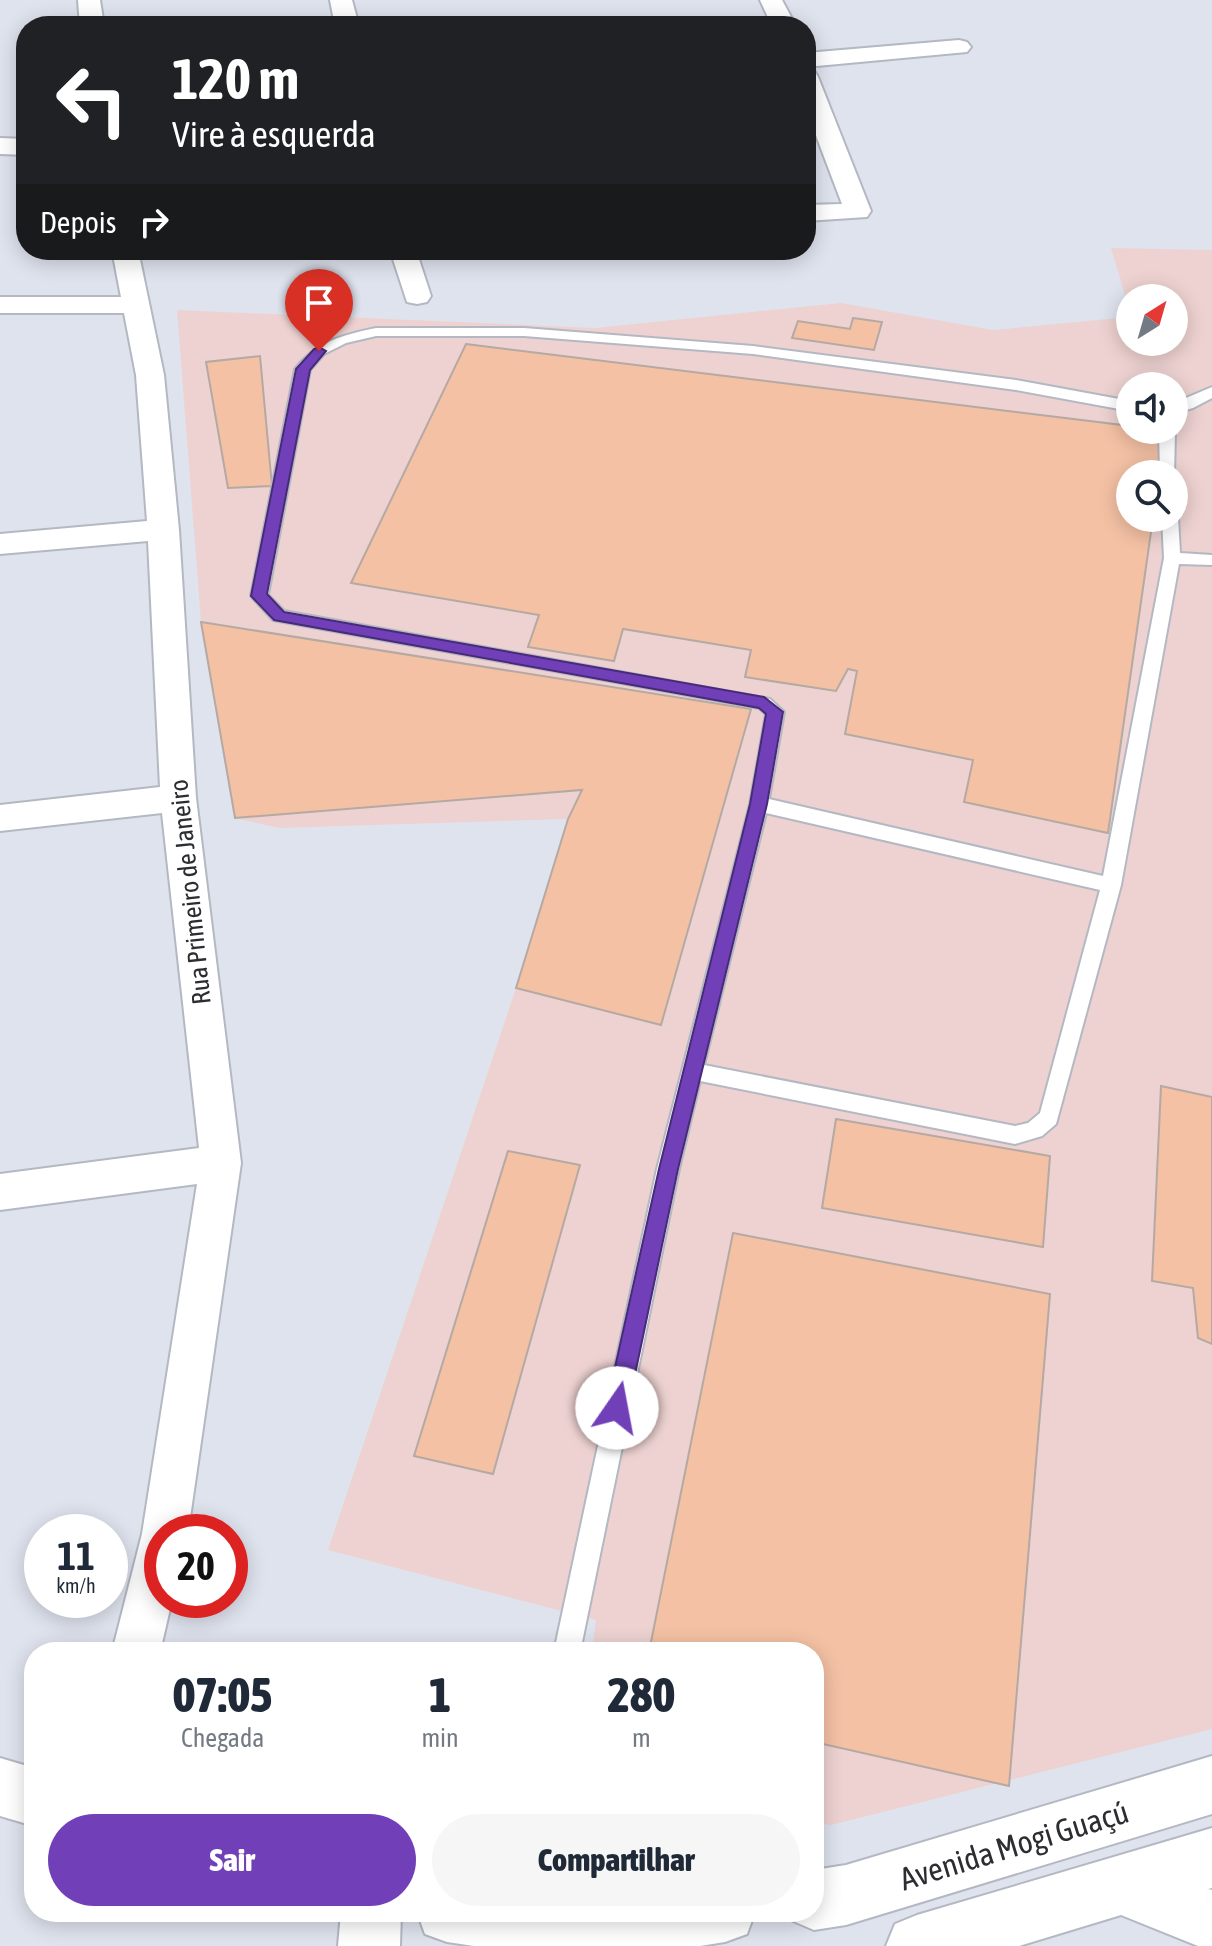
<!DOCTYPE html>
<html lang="pt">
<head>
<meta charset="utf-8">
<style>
	:root { --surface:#fff; --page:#f6f6f7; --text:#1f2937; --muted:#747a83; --accent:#7140b8 }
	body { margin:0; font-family:"Asap Condensed",sans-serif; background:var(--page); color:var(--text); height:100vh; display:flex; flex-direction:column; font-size:30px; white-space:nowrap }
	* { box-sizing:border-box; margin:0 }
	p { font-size:26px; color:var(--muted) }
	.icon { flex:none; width:44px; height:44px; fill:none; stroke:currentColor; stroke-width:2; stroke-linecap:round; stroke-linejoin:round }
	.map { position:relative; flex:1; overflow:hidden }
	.panel { position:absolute; left:24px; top:1642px; width:800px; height:280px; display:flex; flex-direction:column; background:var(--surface); border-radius:32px; box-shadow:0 4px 20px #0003 }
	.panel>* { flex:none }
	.top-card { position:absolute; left:16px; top:16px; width:800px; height:244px; border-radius:32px; box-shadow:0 4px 20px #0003; background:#202124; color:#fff; overflow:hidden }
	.needle { width:52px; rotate:37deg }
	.tools { position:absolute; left:1116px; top:284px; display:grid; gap:16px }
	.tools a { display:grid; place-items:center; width:72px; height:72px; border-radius:50%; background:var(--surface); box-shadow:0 4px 20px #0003; font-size:40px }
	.speed { position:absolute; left:24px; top:1514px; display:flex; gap:16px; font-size:40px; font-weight:700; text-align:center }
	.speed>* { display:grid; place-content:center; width:104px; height:104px; border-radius:50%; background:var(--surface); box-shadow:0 4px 20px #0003; line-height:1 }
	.speed small { font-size:20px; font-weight:400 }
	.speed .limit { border:12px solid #d22; background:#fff; color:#111 }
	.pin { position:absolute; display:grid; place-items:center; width:68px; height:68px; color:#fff; margin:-82px -34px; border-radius:50% 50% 50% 0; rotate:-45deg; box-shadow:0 0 8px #0007 }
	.pin .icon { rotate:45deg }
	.me { position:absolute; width:88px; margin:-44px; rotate:12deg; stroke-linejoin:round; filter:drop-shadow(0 0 6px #0008) }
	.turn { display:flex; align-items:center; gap:28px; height:168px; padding:0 24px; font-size:36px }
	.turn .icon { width:104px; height:104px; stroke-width:2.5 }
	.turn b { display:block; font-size:56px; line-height:68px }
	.then { display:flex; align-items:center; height:76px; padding:0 24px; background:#0003; gap:16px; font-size:30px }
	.eta { display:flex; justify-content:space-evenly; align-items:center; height:136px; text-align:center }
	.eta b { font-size:48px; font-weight:800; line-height:56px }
	.primary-button { display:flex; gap:16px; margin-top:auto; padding:16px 24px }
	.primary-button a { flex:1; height:92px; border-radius:48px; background:var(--accent); color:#fff; font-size:32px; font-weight:800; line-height:92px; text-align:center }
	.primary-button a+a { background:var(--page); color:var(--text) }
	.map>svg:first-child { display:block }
	.industrial { fill:#edd2d1; fill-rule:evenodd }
	.building { fill:#f4c1a4; stroke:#b4a9a3; stroke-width:2 }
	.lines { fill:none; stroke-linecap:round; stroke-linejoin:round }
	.lane-casing { stroke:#b3b8c2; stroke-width:4 }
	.street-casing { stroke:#b3b8c2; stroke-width:4 }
	.primary-casing { stroke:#b3b8c2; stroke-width:4 }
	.lane { fill:#fff; fill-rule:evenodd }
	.street { fill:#fff; fill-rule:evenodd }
	.primary { fill:#fff; fill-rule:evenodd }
	.route { fill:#7140b8; stroke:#492a78; stroke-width:2 }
	.labels { text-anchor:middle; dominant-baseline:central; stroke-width:6; stroke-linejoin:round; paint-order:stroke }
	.street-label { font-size:26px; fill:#2c2d31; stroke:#fff }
	.near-street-label { font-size:32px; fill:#2c2d31; stroke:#fff }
</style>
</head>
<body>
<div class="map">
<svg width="1212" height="1946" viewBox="0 0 1212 1946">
	<rect width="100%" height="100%" fill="#dfe3ee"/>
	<path class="industrial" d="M1111,248L1212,250V1729L831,1825L814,1823V1652H592L596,1620L328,1550L516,988L567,819L279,828L235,818L201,622L177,310L595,328L841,303L993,330L1130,317V342H1174V298H1130V312ZM1130,386H1174V430H1130ZM1130,474H1174V518H1130Z"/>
	<path class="building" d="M853,318L882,322L874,350L792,338L798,321L850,329Z
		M466,344L1130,426V430H1165L1159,474H1130V518H1153L1108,833L964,802L973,760L845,734L857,671L848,669L836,691L745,677L751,650L623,629L614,661L528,647L539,615L351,583Z
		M260,356L272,486L228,488L206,362Z
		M201,622L751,709L661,1025L516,988L568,819L582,790L235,818Z
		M1161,1086L1212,1097V1344L1198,1338L1193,1288L1152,1281Z
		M836,1119L1050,1156L1043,1247L822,1208Z
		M508,1151L580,1165L493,1474L414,1456Z
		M733,1233L1050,1294L1009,1786L814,1742V1652H649Z"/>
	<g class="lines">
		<defs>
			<path id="lane" d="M376,328H524L753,346L1016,380L1130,401V411L1016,390L753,354L524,336H376L346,343L324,354L310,370L268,595L284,611L770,699L784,712L769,799L1103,876L1164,558L1162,518H1174V514L1178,518L1180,553L1212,555V565L1179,564L1121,885L1056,1124L1042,1136L1015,1144L700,1081L679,1169L580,1652H554L657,1169L750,804L766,714L759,708L273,620L251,596L295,369C317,341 343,335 376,328ZM766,813L1100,890L1040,1113L1028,1123L1015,1126L704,1065Z
				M1212,387V398L1193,408L1174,413V403Z
				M1159,430H1175L1174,477V474H1160Z"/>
			<path id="street" d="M78,0H100L104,26H80Z
				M330,0H352L359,26H335Z
				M760,0H782L796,26H772Z
				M959,40L967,42L971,47L967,52L806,67V53Z
				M806,70L815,72L818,77L871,211L867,217L806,221V205L842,204L806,109Z
				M0,138L26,139V155L0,154Z
				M112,250H138L164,375L179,530L196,798L241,1163L188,1532H162V1600H172L160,1652H112L142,1534L197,1184L0,1210V1174L199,1148L162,813L0,831V805L160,787L148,541L0,554V534L147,521L136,375L124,313H0V297H121Z
				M390,250H416L431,296L427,302L417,304L407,302Z"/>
			<path id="primary" d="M1212,1756V1814L846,1925L814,1930L793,1921L789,1912H814V1870L846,1865Z
				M0,1758L34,1768V1826L0,1816Z
				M1212,1828V1888L1208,1889L1212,1890V1946H1198L1121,1915L1019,1946H886L895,1924L917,1915Z
				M341,1912H401L400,1946H338Z
				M417,1912H755L747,1934L725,1942L700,1946H474L447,1942L425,1934Z"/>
		</defs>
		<use href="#lane" class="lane-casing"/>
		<use href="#street" class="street-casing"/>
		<use href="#primary" class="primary-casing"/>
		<use href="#lane" class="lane"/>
		<use href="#street" class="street"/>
		<use href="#primary" class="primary"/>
	</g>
	<path class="route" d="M319,347L326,351L310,370L267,594L284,612L764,697L783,712L767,804L678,1169L628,1408L625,1415L617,1418L610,1415L606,1408L659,1169L750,804L766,714L759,708L274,620L251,596L296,369L314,349Z"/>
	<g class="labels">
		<g class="street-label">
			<text transform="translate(190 892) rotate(-96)">Rua Primeiro de Janeiro</text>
		</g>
		<g class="near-street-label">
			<text transform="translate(1014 1845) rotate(-17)">Avenida Mogi Guaçú</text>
		</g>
	</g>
</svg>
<div class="tools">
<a><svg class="needle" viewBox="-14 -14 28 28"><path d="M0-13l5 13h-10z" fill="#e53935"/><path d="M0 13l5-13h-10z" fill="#747a83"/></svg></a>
<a><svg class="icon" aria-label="sound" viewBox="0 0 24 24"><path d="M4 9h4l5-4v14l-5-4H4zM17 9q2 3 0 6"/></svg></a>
<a><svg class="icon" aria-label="search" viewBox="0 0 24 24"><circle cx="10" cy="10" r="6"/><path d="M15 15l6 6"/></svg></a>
</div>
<div class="speed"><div>11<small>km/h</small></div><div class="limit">20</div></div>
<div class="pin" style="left:319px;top:351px;background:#d93025"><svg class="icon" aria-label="arrive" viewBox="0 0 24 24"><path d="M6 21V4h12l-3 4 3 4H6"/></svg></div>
<svg class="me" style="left:617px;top:1408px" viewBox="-20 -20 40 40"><circle r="19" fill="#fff"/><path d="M0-13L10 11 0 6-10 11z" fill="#7140b8"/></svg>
<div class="top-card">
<div class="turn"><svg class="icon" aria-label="left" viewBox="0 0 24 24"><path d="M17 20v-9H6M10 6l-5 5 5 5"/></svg><div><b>120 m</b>Vire à esquerda</div></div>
<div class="then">Depois<svg class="icon" aria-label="right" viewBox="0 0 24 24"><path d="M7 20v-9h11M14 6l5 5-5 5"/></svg></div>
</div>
<section class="panel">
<div class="eta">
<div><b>07:05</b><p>Chegada</p></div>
<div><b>1</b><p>min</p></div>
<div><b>280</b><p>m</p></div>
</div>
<div class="primary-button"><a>Sair</a><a>Compartilhar</a></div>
</section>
</div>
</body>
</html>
